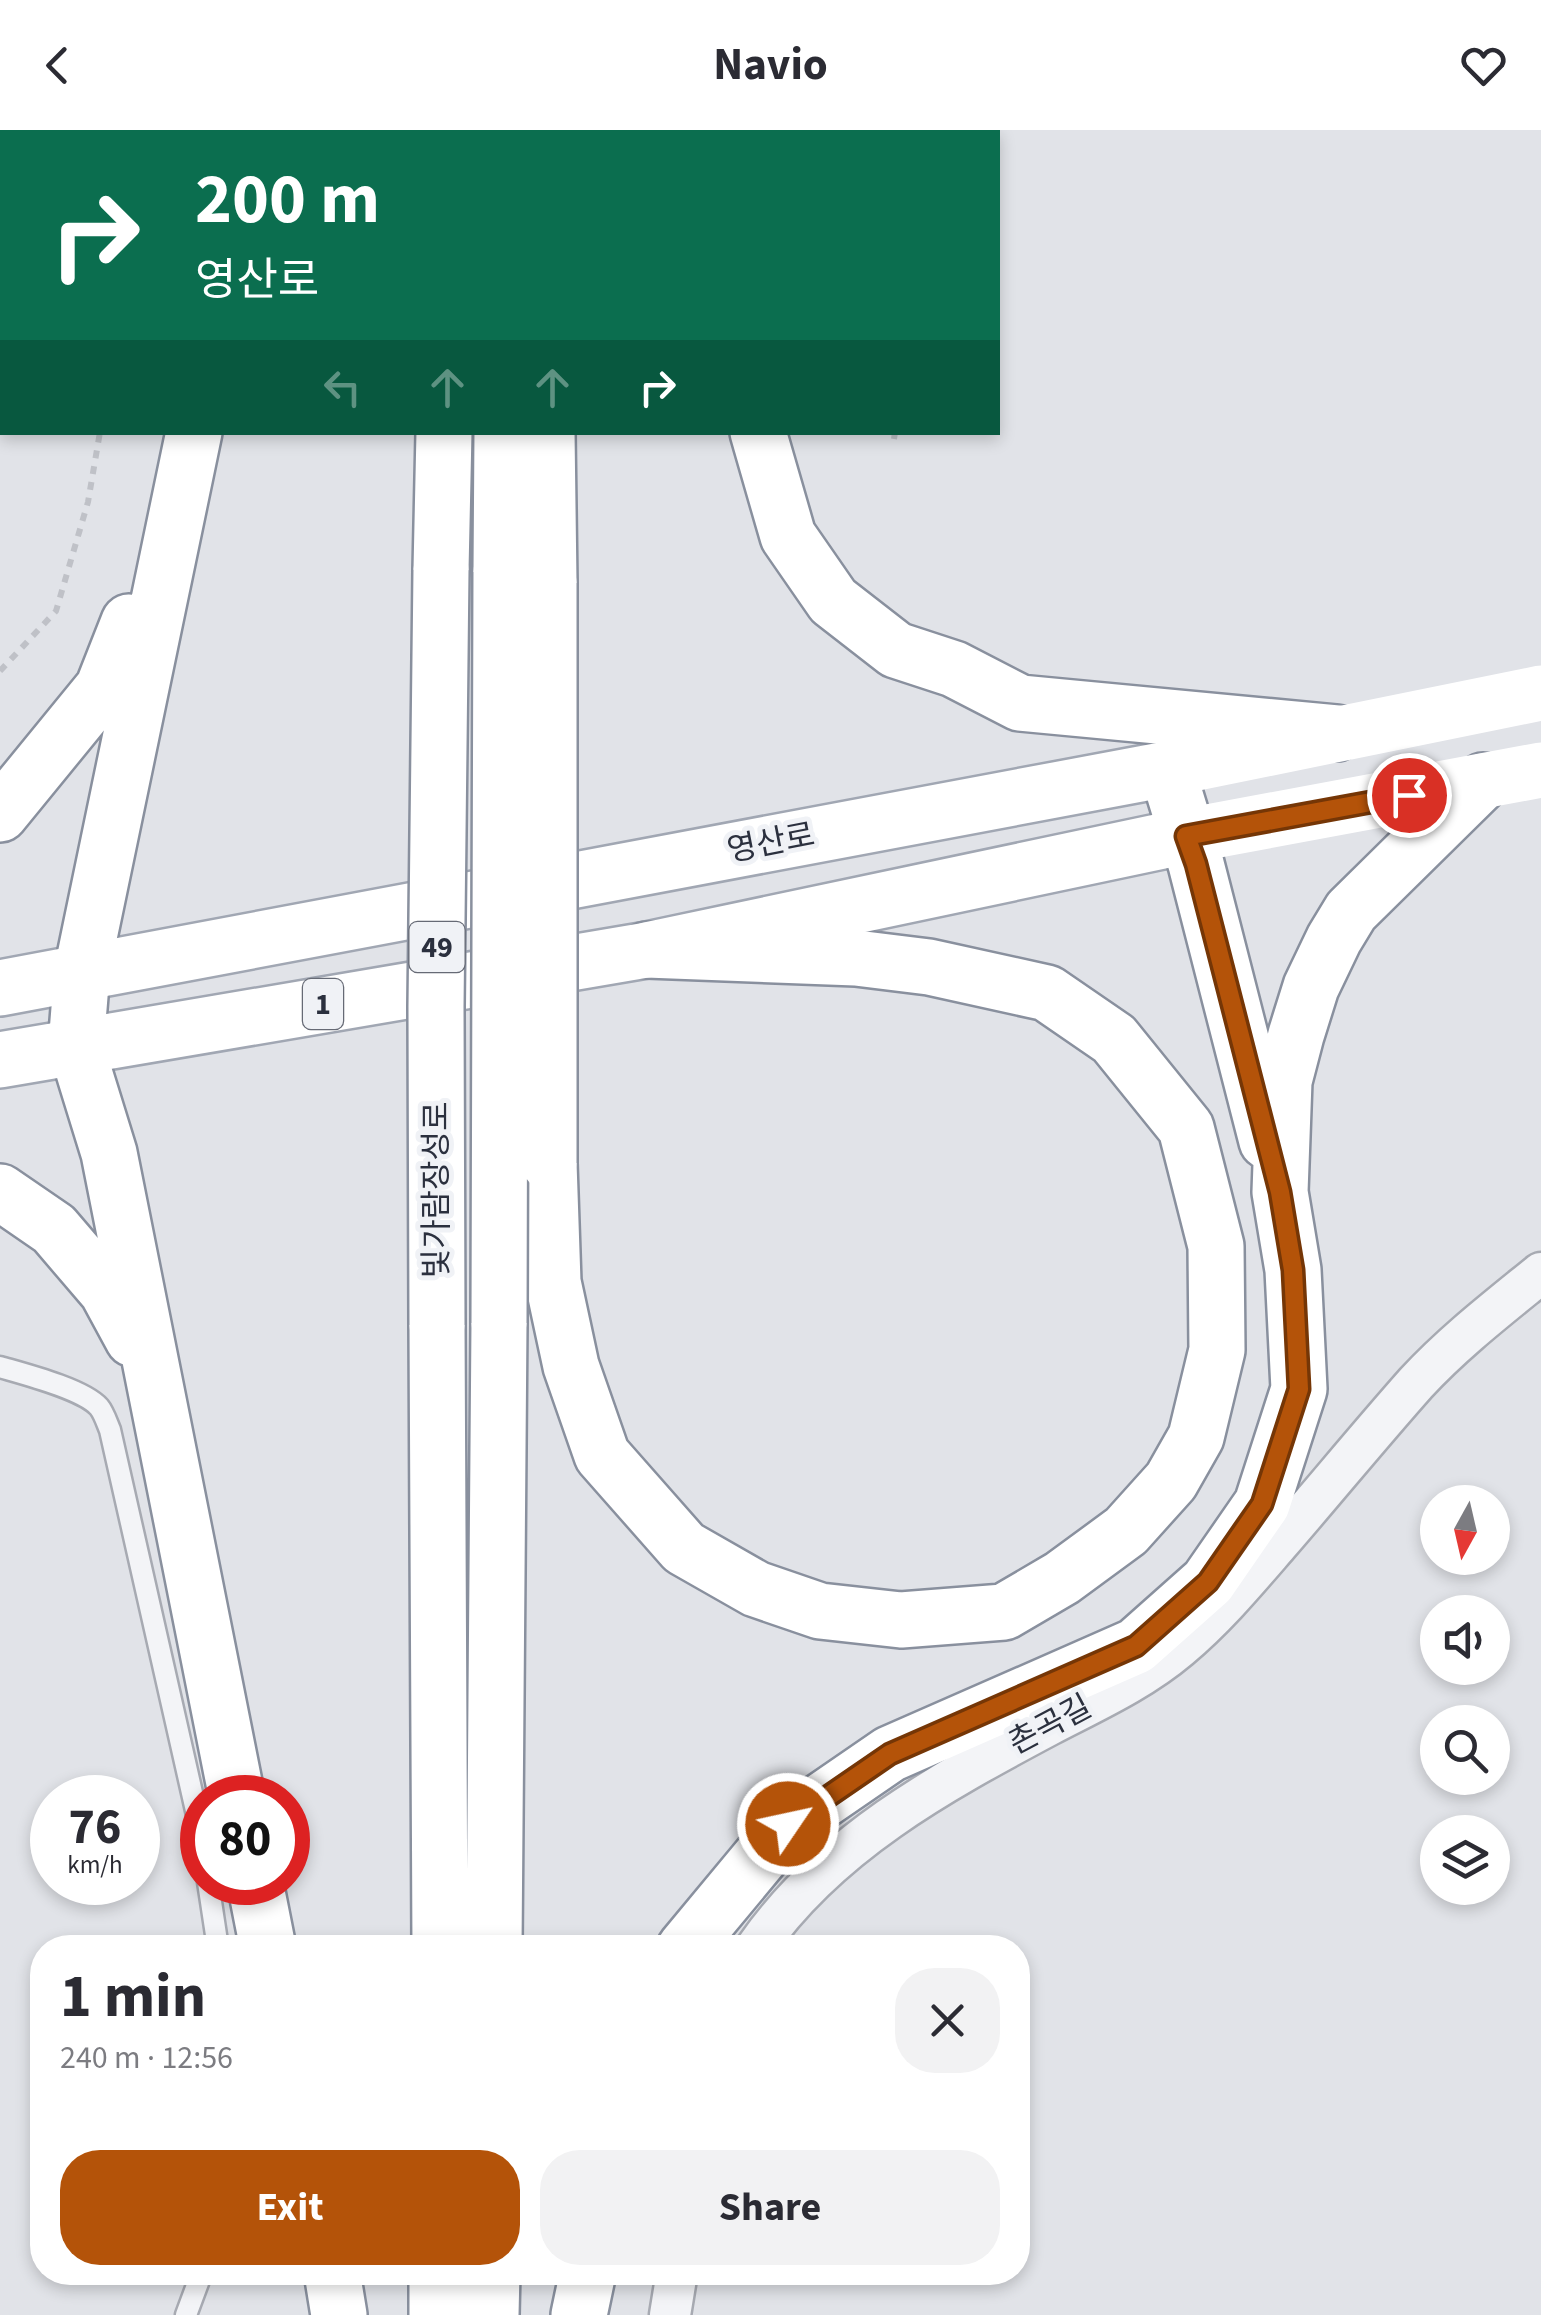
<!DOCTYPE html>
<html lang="en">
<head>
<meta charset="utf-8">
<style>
	:root { --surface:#fff; --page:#f2f2f3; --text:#2b2b33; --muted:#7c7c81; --accent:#b45309 }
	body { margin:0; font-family:"Source Sans 3","Noto Sans KR",sans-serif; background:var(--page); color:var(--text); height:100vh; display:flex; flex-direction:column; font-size:38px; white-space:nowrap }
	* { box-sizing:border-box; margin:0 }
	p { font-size:32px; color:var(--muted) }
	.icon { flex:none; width:55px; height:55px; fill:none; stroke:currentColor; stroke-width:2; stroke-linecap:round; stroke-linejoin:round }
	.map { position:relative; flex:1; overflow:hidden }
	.side { position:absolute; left:30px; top:1805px; width:1000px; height:350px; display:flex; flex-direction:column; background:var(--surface); border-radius:40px; box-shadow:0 5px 15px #0003 }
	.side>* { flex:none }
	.guide { position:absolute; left:0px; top:0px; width:1000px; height:305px; box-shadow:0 5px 15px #0003; background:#0b6e4f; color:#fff; overflow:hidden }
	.needle { width:65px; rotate:188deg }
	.fabs { position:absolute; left:1420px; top:1355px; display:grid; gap:20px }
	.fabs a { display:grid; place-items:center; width:90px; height:90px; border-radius:50%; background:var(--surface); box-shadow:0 5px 15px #0003; font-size:50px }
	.speed { position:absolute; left:30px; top:1645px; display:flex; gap:20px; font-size:50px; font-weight:700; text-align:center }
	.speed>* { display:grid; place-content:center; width:130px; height:130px; border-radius:50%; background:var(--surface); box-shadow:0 5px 15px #0003; line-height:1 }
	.speed small { font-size:25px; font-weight:400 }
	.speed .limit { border:15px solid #d22; background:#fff; color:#111 }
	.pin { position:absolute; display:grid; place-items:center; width:85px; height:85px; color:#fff; margin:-42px; border:5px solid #fff; border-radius:50%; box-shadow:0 2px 10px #0007 }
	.me { position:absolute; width:110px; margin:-55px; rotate:56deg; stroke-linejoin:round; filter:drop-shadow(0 0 8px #0008) }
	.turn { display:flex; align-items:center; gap:35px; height:210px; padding:0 30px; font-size:45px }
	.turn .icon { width:130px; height:130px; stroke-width:2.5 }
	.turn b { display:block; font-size:70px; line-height:85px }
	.lanes { display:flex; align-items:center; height:95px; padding:0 30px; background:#0003; justify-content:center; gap:50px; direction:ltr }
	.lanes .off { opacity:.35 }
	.round { display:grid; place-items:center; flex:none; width:105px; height:105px; border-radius:40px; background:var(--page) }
	.summary { display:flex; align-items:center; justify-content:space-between; height:170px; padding:0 30px }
	h1 { font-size:60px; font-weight:700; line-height:75px }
	.cta { display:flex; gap:20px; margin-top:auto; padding:20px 30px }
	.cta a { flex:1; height:115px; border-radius:40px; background:var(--accent); color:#fff; font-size:40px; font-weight:700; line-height:115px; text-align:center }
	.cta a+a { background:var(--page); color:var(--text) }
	header { display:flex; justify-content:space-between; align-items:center; height:130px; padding:0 30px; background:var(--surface); font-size:45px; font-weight:700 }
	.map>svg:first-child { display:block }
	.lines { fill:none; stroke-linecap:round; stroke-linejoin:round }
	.lane-casing { stroke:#a7aab2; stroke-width:25 }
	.street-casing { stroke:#a7aab2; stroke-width:45 }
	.primary-casing { stroke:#a1a7b3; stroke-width:60 }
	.highway-casing { stroke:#89909e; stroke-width:60 }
	.path { stroke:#bfc1c7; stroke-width:6; stroke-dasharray:8 8; stroke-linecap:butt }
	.lane { stroke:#f3f4f7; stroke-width:20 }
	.street { stroke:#f3f4f7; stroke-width:40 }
	.secondary { stroke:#fff; stroke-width:55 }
	.primary { stroke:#fff; stroke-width:55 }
	.highway { stroke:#fff; stroke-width:55 }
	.highway-bridge-casing { stroke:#89909e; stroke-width:60; stroke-linecap:butt }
	.highway-bridge { stroke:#fff; stroke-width:55 }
	.route-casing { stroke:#753606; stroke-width:25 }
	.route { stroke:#b45309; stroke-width:18 }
	.labels { text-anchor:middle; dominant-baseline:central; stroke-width:10; stroke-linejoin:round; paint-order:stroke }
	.shield { fill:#f0f2f6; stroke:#666a75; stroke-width:2.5 }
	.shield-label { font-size:30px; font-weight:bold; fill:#2b303e }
	.street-label { font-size:32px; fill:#2b303e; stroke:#f0f2f6 }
</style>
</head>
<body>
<header><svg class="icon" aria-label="back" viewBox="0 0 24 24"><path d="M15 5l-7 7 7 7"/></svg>Navio<svg class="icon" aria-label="heart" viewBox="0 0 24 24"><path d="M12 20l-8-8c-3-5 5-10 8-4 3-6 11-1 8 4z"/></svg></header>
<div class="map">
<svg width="1541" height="2185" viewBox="0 0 1541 2185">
	<rect width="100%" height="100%" fill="#e1e3e8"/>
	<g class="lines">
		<defs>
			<path id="lane" d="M0,1237C24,1244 83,1259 99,1277C104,1283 107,1293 110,1300L197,1685L202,1721
				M208,1752L218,1818
				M186,2185L202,2142"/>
			<path id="street" d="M756,1818C828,1714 940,1653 1049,1595C1093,1572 1140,1551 1179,1518C1216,1487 1246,1451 1278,1414C1324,1361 1369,1306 1416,1253C1454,1212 1498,1178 1541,1143
				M670,2185L677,2142"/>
			<path id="primary" d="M0,858L1167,639
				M0,930L647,820L1186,706"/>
			<path id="highway" d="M543,0V2
				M686,0L687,2
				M257,2V0
				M450,2V0
				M504,2V0
				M194,302L82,841L76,916L109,1023L237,1668
				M547,302L549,453
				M758,302L788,406L833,471L896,520L954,539L1020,573L1337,603
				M441,440L444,302
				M501,442L502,302
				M1167,639L1196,734L1267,1011
				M0,684L103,558L129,492
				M549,1033L553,1152L571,1236L602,1325L684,1418L756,1459L820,1481L901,1490L1004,1482L1062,1448L1126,1401L1171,1351L1196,1307L1217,1220L1216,1116L1186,998L1114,909L1047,863L929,837L856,828L647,820
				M0,1062L54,1099L107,1161L133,1209
				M437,1195L440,1818
				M255,1752L268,1818
				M494,1818L499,1193
				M685,1818L788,1694L890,1624L1136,1516L1208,1452L1262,1374L1299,1259L1293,1140L1280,1062L1284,951L1296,905L1311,857L1334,809L1351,781L1483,651
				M332,2142L339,2185
				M437,2185V2142
				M491,2185L492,2142
				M579,2185L588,2142"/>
		</defs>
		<use href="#lane" class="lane-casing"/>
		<use href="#street" class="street-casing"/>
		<use href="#primary" class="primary-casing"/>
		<use href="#highway" class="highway-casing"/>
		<path class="path" d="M876,0V2
			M148,2V0
			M902,2L910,0
			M894,309L895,302
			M0,541L56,481L88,372L100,302"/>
		<use href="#lane" class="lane"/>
		<use href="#street" class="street"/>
		<path class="secondary" d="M1167,639L1541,563
			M1186,706L1541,640"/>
		<use href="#primary" class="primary"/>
		<use href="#highway" class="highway"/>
		<defs>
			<path id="highway-bridge" d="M549,453V1033
				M499,1193L501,442
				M437,1195L436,877L441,440"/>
		</defs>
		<use href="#highway-bridge" class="highway-bridge-casing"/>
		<use href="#highway-bridge" class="highway-bridge"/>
	</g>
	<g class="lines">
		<defs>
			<path id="route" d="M788,1694L890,1624L1136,1516L1208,1452L1262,1374L1299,1259L1293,1140L1280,1062L1196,734L1186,706L1409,665"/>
		</defs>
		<use href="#route" class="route-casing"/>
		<use href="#route" class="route"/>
	</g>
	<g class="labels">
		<g class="shield">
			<rect x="409.5" y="792" width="55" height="50" rx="8"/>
			<rect x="303" y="849" width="40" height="50" rx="8"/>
		</g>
		<g class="shield-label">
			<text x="437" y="817">49</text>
			<text x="323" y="874">1</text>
		</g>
		<g class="street-label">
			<text transform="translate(771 713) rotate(-11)">영산로</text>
			<text transform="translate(437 1060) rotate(-90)">빛가람장성로</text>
			<text transform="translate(1050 1595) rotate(-28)">촌곡길</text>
		</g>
	</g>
</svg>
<div class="fabs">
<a><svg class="needle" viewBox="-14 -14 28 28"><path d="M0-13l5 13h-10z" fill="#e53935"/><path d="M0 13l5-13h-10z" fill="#7c7c81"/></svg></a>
<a><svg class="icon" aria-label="sound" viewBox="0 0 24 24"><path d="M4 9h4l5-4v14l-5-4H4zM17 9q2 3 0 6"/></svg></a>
<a><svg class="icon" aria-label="search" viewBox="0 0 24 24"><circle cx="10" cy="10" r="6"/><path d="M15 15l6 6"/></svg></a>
<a><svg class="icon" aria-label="layers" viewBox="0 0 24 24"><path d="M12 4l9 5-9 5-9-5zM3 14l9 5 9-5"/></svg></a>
</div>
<div class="speed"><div>76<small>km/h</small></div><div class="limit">80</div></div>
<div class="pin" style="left:1409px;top:665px;background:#d93025"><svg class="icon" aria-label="arrive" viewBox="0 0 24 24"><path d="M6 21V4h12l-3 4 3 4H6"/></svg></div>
<svg class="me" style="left:788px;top:1694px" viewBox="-20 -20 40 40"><circle r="17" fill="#b45309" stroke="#fff" stroke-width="3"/><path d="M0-11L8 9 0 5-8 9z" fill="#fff"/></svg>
<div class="guide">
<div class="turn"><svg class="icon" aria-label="right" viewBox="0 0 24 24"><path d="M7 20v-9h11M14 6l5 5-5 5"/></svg><div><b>200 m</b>영산로</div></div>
<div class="lanes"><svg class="icon off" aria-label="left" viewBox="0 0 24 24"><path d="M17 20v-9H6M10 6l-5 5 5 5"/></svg><svg class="icon off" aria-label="ahead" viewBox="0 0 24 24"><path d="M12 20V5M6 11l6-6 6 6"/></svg><svg class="icon off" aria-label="ahead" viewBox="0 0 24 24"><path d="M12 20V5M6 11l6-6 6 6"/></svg><svg class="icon" aria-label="right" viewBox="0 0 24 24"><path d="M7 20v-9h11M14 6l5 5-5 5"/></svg></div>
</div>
<section class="side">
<div class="summary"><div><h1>1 min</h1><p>240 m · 12:56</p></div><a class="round"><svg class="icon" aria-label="close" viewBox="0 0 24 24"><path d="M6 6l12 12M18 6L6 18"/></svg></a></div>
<div class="cta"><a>Exit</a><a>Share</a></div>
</section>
</div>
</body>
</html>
